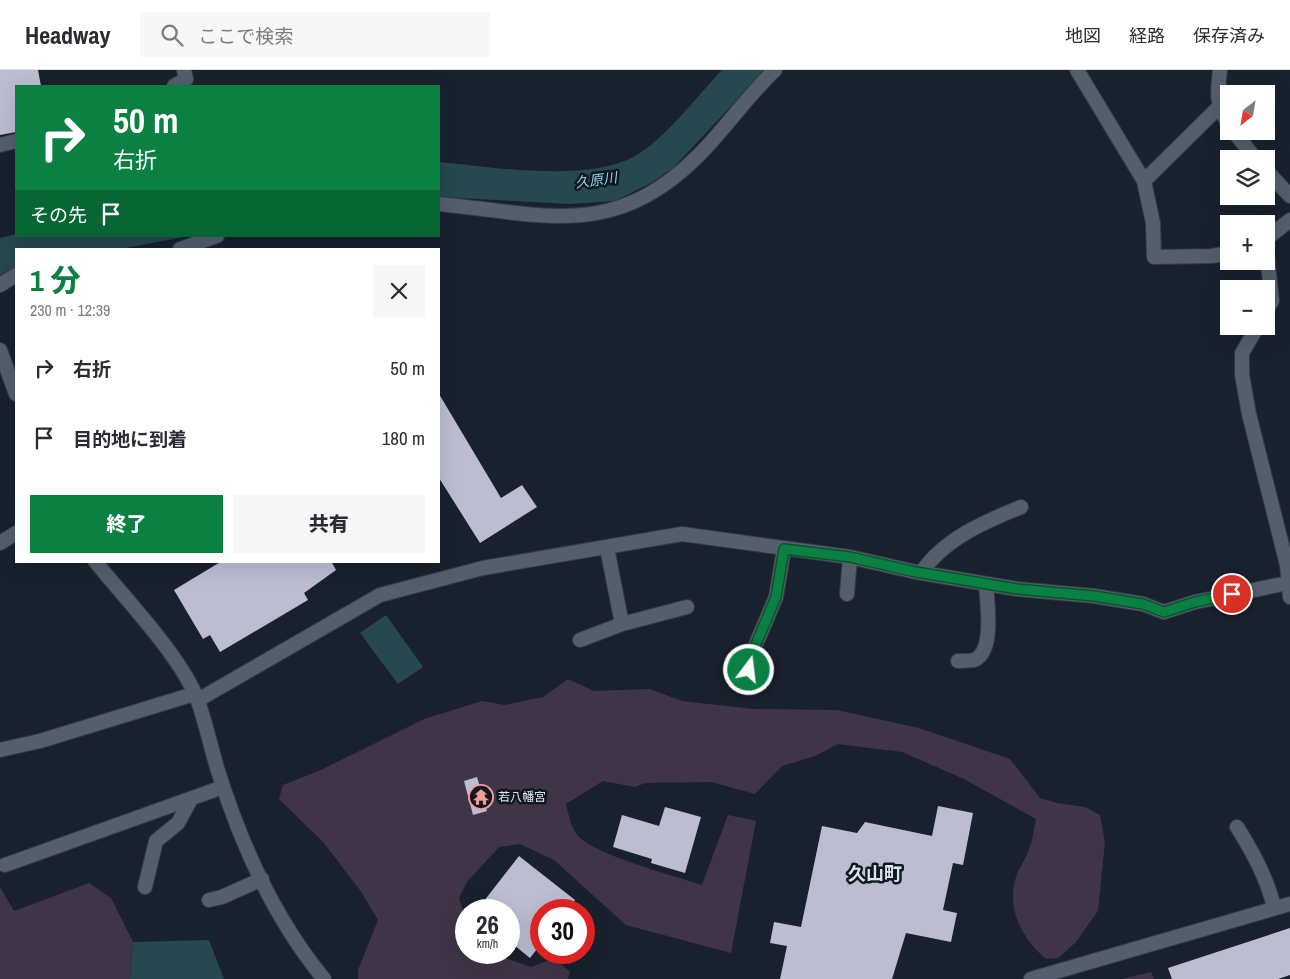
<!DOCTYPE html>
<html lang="ja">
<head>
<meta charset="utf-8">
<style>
	:root { --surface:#fff; --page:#f7f7f7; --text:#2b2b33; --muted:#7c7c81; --line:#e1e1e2; --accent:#0b8043 }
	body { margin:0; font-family:"Archivo Narrow","Noto Sans JP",sans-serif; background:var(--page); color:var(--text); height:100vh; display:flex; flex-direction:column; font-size:19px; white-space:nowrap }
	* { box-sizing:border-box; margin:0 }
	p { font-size:16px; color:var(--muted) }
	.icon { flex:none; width:28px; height:28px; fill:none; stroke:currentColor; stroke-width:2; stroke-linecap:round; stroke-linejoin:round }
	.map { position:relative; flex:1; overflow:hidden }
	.drawer { position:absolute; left:15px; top:178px; width:425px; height:315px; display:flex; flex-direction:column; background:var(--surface); border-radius:0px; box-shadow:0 5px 20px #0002 }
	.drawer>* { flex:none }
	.guide { position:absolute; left:15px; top:15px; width:425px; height:152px; border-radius:0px; box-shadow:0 5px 20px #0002; background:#0b8043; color:#fff; overflow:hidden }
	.needle { width:32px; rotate:211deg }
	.fabs { position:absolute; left:1220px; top:15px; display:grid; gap:10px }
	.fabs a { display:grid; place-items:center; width:55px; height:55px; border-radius:0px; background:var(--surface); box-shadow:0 5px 20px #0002; font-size:25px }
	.speed { position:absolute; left:455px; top:829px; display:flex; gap:10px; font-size:25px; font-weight:700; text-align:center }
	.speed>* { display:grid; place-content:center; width:65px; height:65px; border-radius:50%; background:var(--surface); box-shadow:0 5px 20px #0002; line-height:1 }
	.speed small { font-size:12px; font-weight:400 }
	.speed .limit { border:8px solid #d22; background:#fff; color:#111 }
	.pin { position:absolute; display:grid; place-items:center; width:42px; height:42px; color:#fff; margin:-21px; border:2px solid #fff; border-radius:50%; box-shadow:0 1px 5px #0007 }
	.me { position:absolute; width:55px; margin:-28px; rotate:15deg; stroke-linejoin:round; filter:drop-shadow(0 0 4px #0008) }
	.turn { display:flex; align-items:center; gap:18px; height:105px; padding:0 15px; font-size:22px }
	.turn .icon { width:65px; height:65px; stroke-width:2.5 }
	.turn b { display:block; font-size:35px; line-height:42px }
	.then { display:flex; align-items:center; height:48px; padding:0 15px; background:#0003; gap:10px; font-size:19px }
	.round { display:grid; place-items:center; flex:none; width:52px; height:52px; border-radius:0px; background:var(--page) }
	.summary { display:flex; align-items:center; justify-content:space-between; height:85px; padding:0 15px }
	h1 { font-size:30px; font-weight:800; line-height:38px; color:var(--accent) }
	.cta { display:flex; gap:10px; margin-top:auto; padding:10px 15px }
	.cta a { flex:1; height:58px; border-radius:0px; background:var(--accent); color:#fff; font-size:20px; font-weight:800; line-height:58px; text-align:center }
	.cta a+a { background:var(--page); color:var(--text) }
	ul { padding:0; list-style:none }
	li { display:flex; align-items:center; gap:15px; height:70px; padding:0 15px }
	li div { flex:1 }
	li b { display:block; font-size:19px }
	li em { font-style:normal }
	header { display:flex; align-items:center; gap:30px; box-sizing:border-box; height:70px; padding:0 25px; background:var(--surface); border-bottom:1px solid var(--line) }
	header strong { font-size:24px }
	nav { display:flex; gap:28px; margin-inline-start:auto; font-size:18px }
	.search { width:350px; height:45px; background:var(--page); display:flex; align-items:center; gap:12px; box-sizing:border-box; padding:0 18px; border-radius:0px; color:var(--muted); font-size:19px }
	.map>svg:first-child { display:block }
	.green { fill:#3f3547 }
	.water { fill:#26484e }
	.building { fill:#bcbdd1 }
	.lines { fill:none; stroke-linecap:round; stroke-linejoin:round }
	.minor-casing { stroke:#343b45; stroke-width:16 }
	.tertiary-casing { stroke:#343b45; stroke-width:16 }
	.minor { stroke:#545e6d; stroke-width:14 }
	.tertiary { stroke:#545e6d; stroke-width:14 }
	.route-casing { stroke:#07532c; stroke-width:12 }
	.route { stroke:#0b8043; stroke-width:9 }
	.labels { text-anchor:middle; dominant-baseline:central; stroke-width:5; stroke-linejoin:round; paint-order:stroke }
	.poi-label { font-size:12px; fill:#dee4ed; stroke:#101824; text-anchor:start }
	.water-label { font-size:14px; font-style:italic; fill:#91d6e1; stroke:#101824 }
	.district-label { font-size:18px; font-weight:bold; fill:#dee4ed; stroke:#101824 }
</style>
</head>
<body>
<header>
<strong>Headway</strong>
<div class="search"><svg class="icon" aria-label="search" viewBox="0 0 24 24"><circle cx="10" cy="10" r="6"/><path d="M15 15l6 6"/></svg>ここで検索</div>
<nav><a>地図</a><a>経路</a><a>保存済み</a></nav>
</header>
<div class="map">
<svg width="1290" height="909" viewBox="0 0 1290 909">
	<rect width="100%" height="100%" fill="#19212e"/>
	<path class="green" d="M568,609L594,621L650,619L682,631L754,639L837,640L919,658L1010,689L1040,728L1057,733L1085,737L1100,745L1105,772L1098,841L1076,872L1058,888L1046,889C1022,869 1006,838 1016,807C1019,797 1026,789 1029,779C1033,769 1034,759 1036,749L964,709L902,682L838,674L815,686L782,696L755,724L711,712L645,713L635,717L603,711L566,734C569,745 571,759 579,767C601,787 672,805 702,815L728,745L756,751L731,883L626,855L554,790L520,774L499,777L467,812L459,828L466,850V882L497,883L505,888L531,897L554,888L570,902L568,909H358V900L378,850L360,820L323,772L279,729L283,715L321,700L424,649L482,631L505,635L543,627Z
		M89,813L111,828L133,872L130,909H0V817L14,841Z
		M1151,902L1154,909H1122Z"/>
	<path class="water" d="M722,0H765L673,98L651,113L615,131L570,134L439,127V92C493,97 587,113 635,86C665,69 697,26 722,0Z
		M16,164V166H189L120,179H16V198L0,205V168Z
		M386,545L423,597L398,614L360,563Z
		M209,870L224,909H130L133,872Z"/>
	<path class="building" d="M0,0H38L41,16H16V62L0,65Z
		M439,324L501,428L522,415L537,437L480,473L439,408Z
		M222,491H331L336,500L304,523L308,530L220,582L210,565L203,569L174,520Z
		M477,707L487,741L473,745L464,711Z
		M938,736L973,743L963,795L953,793L943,840L957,843L951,872L906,863L892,909H780L787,876L770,873L774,852L801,857L822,756L857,763L865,752L932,766Z
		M665,737L701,747L685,803L651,793L652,789L613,777L622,745L659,756Z
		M519,786L575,830L567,840H541V874L530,888L509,871V840H477Z
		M1290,858V905L1278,909H1172L1168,898Z"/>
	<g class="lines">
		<defs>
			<path id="minor" d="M1077,0L1144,111L1153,153L1154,187L1212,186L1229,183
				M1220,0C1217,25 1216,33 1229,55
				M174,16L186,9L184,0
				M1233,61L1256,89
				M0,75L16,71
				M1266,100L1290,126
				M1144,111L1219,37
				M439,134C545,144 613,171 699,85C726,58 747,26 775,0
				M1266,169L1290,150
				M1266,176L1272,231L1266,241
				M180,179L217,166
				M0,215L16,205
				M1258,256L1242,283V305L1249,344L1287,495L1290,527
				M0,473L16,463
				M607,478L622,554
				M921,503C944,469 984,452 1021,437
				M847,524L850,487
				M580,570L622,554L687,537
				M958,591C962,591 969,591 974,590C995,582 987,532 986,514
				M749,600L756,574L776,527L784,479
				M198,630L380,525L483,498L682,464L850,487L916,502L1017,519L1094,526L1143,534L1164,542L1195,532L1288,513
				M0,680L40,671L194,624
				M1237,757C1253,782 1268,810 1274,838
				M5,795L223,717
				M145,817L156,771L178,753L191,729
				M209,830L222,827L262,809"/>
			<path id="tertiary" d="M0,280L16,324
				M95,491C126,530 181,586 198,631C206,654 211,678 218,701C241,774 275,850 324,909
				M1031,909L1290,834"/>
		</defs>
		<use href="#minor" class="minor-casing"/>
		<use href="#tertiary" class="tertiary-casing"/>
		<use href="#minor" class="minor"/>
		<use href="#tertiary" class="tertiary"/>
	</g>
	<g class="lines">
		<defs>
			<path id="route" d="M749,600L756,574L776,527L784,479L850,487L916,502L1017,519L1094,526L1143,534L1164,542L1195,532L1232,524"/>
		</defs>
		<use href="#route" class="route-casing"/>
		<use href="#route" class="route"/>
	</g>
	<defs>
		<symbol id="temple-ring" viewBox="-11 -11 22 22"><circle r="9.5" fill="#101824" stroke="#f59b96" stroke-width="1.5"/><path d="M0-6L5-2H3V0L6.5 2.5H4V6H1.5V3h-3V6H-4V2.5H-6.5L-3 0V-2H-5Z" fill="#f59b96"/></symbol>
	</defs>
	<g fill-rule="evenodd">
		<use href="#temple-ring" x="467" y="713" width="28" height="28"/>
	</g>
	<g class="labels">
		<g class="poi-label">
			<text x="498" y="727">若八幡宮</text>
		</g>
		<g class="water-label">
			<text transform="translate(596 110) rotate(-8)">久原川</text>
		</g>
		<g class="district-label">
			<text x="875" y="803">久山町</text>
		</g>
	</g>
</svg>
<div class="fabs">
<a><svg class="needle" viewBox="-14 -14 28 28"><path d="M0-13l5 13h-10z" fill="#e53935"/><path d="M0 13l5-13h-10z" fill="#7c7c81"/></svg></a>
<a><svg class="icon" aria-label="layers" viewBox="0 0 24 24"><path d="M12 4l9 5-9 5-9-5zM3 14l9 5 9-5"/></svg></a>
<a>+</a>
<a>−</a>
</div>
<div class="speed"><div>26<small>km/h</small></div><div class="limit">30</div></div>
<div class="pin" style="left:1232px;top:524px;background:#d93025"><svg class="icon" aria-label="arrive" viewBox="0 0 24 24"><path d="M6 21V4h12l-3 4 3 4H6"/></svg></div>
<svg class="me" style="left:749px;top:600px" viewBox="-20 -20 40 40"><circle r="17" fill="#0b8043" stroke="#fff" stroke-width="3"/><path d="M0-11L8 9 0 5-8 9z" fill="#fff"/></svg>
<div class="guide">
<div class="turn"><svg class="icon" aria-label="right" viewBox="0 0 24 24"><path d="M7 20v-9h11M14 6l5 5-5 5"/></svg><div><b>50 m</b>右折</div></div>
<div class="then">その先<svg class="icon" aria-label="arrive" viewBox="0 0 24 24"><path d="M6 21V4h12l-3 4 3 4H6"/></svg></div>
</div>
<section class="drawer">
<div class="summary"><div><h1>1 分</h1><p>230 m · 12:39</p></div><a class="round"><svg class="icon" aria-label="close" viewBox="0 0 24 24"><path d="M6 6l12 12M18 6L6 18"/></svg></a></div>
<ul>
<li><svg class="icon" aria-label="right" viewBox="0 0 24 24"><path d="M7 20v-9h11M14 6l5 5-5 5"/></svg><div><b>右折</b></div><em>50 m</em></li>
<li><svg class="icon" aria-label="arrive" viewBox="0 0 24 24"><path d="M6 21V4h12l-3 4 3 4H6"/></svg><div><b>目的地に到着</b></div><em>180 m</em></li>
</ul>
<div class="cta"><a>終了</a><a>共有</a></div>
</section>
</div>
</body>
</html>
